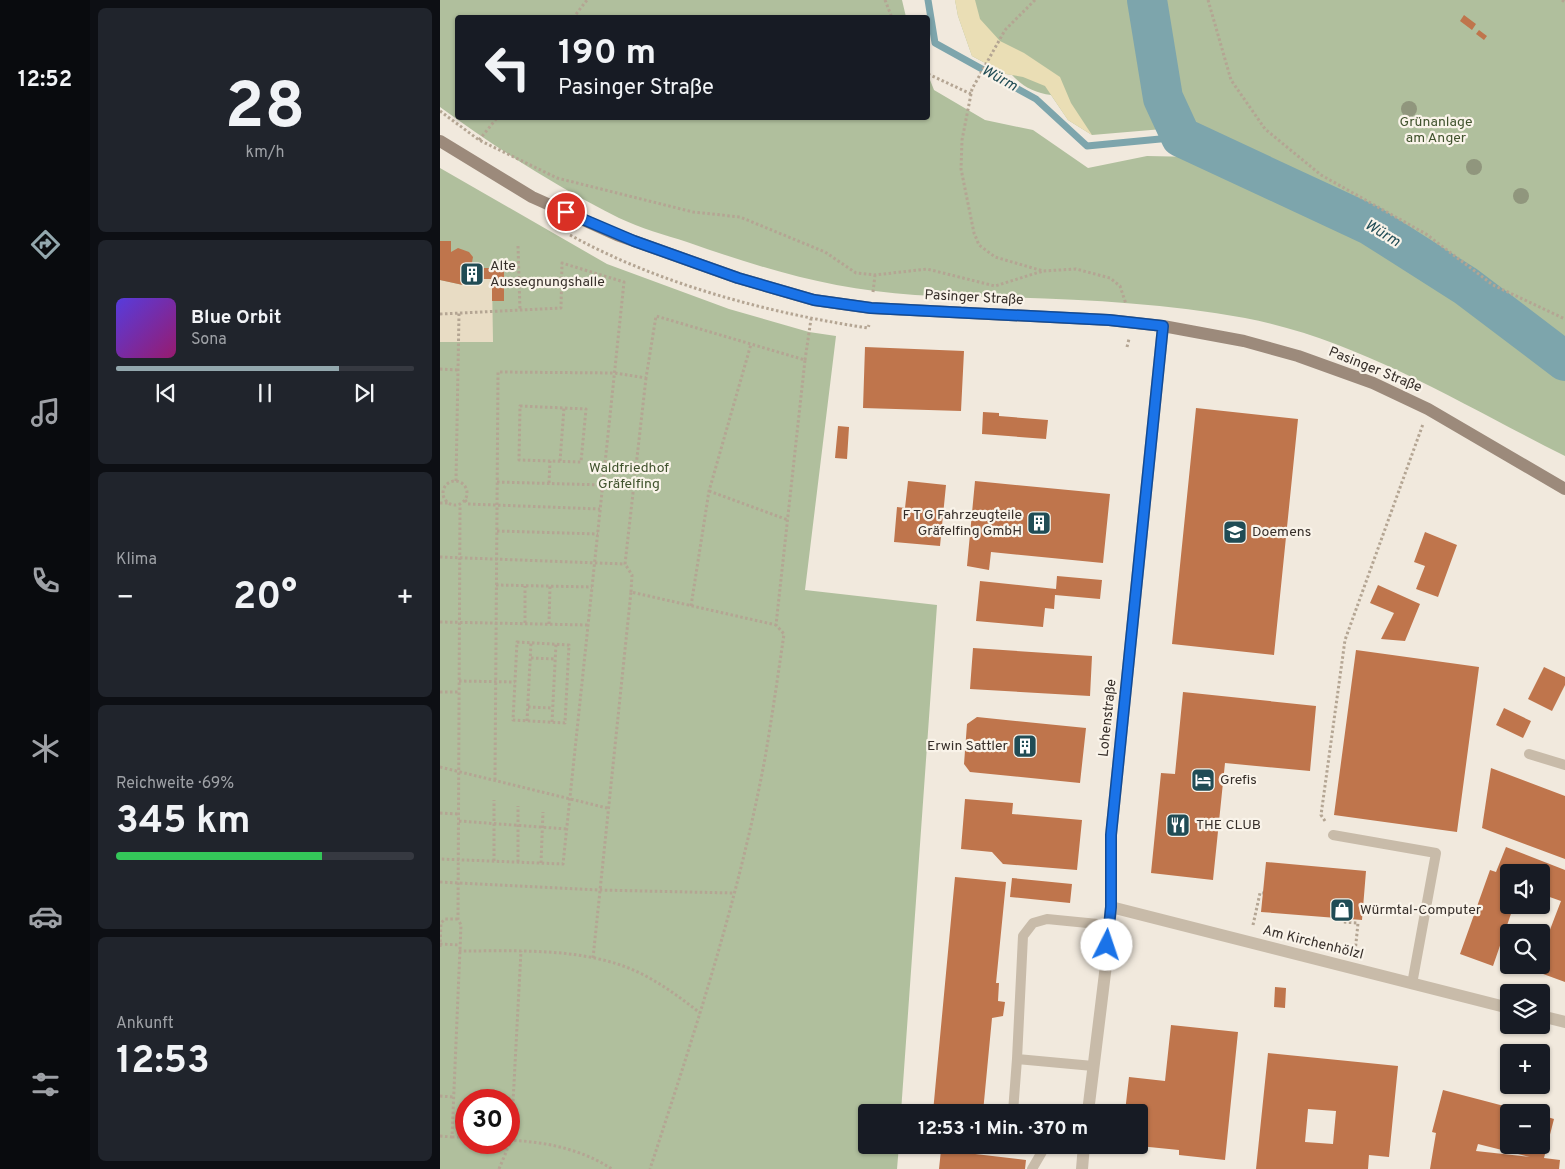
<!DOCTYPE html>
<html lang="de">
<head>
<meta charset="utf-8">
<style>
  :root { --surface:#171b24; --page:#20242c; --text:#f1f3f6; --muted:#9ea1a6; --line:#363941; --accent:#93a8ae }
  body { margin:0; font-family:Overpass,sans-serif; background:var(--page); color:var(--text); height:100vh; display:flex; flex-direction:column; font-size:19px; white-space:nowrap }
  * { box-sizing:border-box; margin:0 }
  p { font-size:16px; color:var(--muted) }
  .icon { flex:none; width:28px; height:28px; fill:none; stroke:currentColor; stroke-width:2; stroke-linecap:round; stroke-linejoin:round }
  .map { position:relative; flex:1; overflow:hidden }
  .panel { display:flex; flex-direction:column; gap:8px; padding:8px; background:#0d0f14; width:350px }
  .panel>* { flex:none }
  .top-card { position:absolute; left:15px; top:15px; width:475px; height:105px; border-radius:5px; box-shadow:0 1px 4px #0004; background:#171b24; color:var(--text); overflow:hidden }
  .fabs { position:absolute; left:1060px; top:864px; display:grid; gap:10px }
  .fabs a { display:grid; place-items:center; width:50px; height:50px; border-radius:5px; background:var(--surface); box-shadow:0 1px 4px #0004; font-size:25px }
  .speed { position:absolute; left:15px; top:1089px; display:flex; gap:10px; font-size:25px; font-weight:700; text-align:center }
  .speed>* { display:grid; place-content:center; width:65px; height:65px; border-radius:50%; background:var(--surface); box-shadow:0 1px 4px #0004; line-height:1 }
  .speed .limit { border:8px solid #d22; background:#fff; color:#111 }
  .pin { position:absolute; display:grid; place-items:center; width:42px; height:42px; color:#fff; margin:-21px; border:2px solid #fff; border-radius:50%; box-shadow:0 1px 5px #0007 }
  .me { position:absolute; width:55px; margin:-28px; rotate:4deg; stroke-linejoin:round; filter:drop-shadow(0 0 4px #0008) }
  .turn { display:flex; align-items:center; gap:18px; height:105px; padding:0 20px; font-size:22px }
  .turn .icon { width:65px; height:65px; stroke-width:2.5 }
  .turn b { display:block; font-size:35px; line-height:42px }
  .big { font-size:38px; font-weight:700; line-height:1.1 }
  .panel .widget { flex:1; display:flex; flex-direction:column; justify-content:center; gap:8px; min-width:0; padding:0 18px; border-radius:8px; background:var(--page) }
  .panel .dial { align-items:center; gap:0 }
  .dial b { font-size:65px; line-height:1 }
  .song { display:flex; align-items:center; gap:15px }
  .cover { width:60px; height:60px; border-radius:8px; background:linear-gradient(135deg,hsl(250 70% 55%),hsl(320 70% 35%)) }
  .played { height:5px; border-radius:2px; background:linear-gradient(90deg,var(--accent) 75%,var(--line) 75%) }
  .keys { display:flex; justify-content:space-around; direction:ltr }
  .heat { display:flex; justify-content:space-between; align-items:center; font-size:28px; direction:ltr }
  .charge { height:8px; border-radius:4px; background:linear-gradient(90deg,#34c759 69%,var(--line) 0) }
  .trip { position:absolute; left:418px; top:1104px; width:290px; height:50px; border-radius:5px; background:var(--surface); box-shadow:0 1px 4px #0004; font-weight:700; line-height:50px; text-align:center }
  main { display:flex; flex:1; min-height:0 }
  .tabs { display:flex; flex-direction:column; width:90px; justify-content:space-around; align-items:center; background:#090b0e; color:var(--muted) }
  .tabs .icon { width:35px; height:35px }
  .tabs .active { color:var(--accent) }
  .tabs b { font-size:22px; color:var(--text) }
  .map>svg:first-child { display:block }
</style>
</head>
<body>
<main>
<nav class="tabs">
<b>12:52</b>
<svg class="icon active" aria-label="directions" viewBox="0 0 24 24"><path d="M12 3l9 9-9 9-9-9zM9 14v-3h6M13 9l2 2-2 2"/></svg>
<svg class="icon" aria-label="music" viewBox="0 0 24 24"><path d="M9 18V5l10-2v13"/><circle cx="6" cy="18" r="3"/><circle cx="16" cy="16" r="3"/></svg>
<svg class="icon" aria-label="phone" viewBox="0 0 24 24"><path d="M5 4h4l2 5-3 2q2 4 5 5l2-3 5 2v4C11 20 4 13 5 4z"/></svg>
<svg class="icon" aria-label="climate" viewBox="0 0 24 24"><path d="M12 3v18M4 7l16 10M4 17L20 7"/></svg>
<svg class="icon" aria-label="car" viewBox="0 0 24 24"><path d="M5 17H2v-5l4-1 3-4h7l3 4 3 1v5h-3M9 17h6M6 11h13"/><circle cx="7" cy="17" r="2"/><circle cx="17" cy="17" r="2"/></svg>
<svg class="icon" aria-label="filters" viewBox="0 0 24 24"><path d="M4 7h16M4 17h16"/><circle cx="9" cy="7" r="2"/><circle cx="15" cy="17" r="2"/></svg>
</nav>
<section class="panel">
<div class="widget dial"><b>28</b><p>km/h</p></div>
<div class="widget">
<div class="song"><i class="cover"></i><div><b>Blue Orbit</b><p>Sona</p></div></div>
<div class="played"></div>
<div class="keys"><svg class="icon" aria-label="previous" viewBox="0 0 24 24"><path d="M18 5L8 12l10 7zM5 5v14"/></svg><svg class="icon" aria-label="pause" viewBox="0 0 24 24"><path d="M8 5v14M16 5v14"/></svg><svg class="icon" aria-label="next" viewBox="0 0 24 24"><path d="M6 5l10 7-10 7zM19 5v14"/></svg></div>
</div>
<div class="widget"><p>Klima</p>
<div class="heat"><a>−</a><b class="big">20°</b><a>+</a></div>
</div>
<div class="widget"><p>Reichweite · 69%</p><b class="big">345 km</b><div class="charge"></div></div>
<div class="widget"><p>Ankunft</p><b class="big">12:53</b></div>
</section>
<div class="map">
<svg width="1125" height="1169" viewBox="0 0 1125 1169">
  <rect width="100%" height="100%" fill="#f1e9dd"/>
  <path fill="#b0bf9d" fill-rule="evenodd" d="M0,0H462L466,17L18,18V118H488V75L494,90L545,120L593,130L648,168L707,156L756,157L812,188L861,211L880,189L855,180L758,126L652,135L628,120L611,95C595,93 583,87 572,75L566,74L532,56L518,16L515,0H1125V456C1023,405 918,339 805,318C722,303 637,299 553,297C527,296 501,297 475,295C393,290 324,269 247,242C225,235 200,228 179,218C117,187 56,148 0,107Z
    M0,168L167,264L289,309L369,332L396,336L365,590L497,605L461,1112H426V1145H459L457,1169H0ZM26,1100H69V1142H26Z"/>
  <path fill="#eadeb5" d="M515,0H535L540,19L560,41L584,53L620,77L631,103L652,135L628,120L605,86L583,77L566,74L532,56L518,16Z"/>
  <path fill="#e8dcc4" d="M33,279H52L53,342H0V280L23,285Z"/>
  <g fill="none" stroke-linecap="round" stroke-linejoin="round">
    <path stroke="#7da5ac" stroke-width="7" d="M488,0L495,43L596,99L647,146L741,137"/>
    <path stroke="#7da5ac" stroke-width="40" d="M707,0L723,98L741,137L930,225L1026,286L1125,361"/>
  </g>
  <path fill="#bf754c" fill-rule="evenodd" d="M1024,15L1036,24L1032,30L1020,21Z
    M1039,30L1047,36L1044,40L1036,34Z
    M0,241H11V252L18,248L29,252L33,257L31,268H64V301H52V279H33L23,285L0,280Z
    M425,347L524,351L521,411L423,408Z
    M756,408L858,419L834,655L732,644Z
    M543,412L559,413V416L608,420L606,439L542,434Z
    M398,426L409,427L407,459L395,458Z
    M468,481L506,485L500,546L454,542L457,507L465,508Z
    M535,481L670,494L663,563L551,552L549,570L527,566Z
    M985,532L1017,545L998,597L976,589L985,566L974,562Z
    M617,576L662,580L660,599L615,595L614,609L605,608L603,627L536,621L540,581L616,589Z
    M938,585L980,604L965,641L941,639L954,613L930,603Z
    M533,648L652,656L650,696L530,689Z
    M916,650L1039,667L1017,832L894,815Z
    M1104,667L1125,677V685L1112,711L1088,699Z
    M743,692L876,706L870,771L785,763L773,880L711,873L721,773L735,774Z
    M1064,708L1091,721L1083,738L1056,725Z
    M537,717L646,728L640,783L530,772L524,764L527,724Z
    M1051,768L1125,796V859L1042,828Z
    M525,799L573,803L572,814L642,820L637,870L563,864L552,852L521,849Z
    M1066,847L1125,870V982L1095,971L1097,965H1101V953L1121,901L1101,894V872H1069V905H1074L1053,966L1020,954L1050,870L1056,872Z
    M826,862L926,871L922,920L821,912Z
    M515,877L566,882L556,983H559L558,1001L565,1002L563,1016L552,1018L543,1112H493Z
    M572,878L632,884L630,903L570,897Z
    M835,987L846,988L845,1008L834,1007Z
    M731,1025L798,1032L785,1160L739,1155V1150L699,1146V1112H685L689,1077L725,1081Z
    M828,1053L958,1066L949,1157L929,1155L928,1169H816ZM868,1109L896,1111L893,1144L865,1142Z
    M1003,1090L1087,1112H1069V1145H1101V1115L1114,1119L1104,1158L1120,1160L1119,1169H990L996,1133L992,1132ZM1038,1144L1090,1157L1036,1151Z
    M501,1150L586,1160L585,1169H499Z"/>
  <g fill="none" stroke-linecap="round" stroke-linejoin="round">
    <path stroke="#b4a593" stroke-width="3" stroke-dasharray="2.5 2.5" stroke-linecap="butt" d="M445,0L452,18
      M595,0L565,30L532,89L522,140L521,169L534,233L539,245L555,257L603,271L636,269L670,278L680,286L686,304
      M768,0L791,80L825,129L881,175L986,234L1053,285L1125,319
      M1122,0L1125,2
      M133,18L147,0
      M488,74L531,94
      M0,111L39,140L117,178L253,212L300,217L385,252L416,273L435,275L487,269L555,286L603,271
      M39,140L57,118
      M130,235C219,284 328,313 428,328L429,325
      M78,246L80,310
      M433,292L435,275
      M0,314L121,308L122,263L184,282L123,864L0,859
      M687,347L689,339
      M365,360L371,319
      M0,369L18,370
      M80,406L146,409L141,462L79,460Z
      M120,461L124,408
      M16,481L19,313
      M3 493a12 12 0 1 1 24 0a12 12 0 1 1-24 0Z
      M57,482L163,485
      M109,483L110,461
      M269,491L348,520
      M25,500L28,504L160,509
      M0,503H8
      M57,531L158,534
      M0,557L185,564
      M56,585L152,587
      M191,592L192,575L185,564L206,378
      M251,606L269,491L311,344
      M0,622L148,625
      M85,623V586
      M109,624L110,586
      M77,642L129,645L125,723L73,720Z
      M91,658L115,659
      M19,681L75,682
      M0,692H19
      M88,707L112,708
      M87,721L91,643
      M112,722L116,644
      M0,767L167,808
      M55,780L58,372L175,373L206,378L216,316L365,360L336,625L344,634C338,675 332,717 325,758C299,898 254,1034 210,1169
      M0,813L18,814
      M19,821L127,829
      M885,821L881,815L905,640L983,424
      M54,861V800
      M78,862V806
      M101,863L103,812
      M0,882L159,890L293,893
      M903,919L902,922L918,923L915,953
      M813,925L820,893H823
      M0,944L20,945
      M0,947L1,923L5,919H18
      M19,951C78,951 146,947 200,973C222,984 241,998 260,1013
      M153,958L191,592L336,625
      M0,1096L13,1097
      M0,1136L12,1137L21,925L18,919L20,504
      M12,1137H26
      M69,1140C106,1142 141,1149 172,1169
      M59,1169L71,1140L81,951"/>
    <path stroke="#c8bba9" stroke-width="10" d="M1089,754L1125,765
      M893,835L996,853L972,984
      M653,1066L577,1059L583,936L593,923L607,919L668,925
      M573,1112L577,1059
      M592,1169L606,1145"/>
    <path stroke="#c8bba9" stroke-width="12" d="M671,907L1069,1008
      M1101,1016L1125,1022
      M648,1112L666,965L671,907V835L723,326
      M642,1169L644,1145"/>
    <path stroke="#9c8a7b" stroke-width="12" d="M0,141L92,197L177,235L298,278L374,300L431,308L669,320L723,326L804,341L858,356L933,383L988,409L1125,489"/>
  </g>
  <g fill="#90967d">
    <circle cx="969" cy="109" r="8"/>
    <circle cx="1034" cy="167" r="8"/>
    <circle cx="1081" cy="196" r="8"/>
  </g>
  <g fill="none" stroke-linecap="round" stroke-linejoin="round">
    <g stroke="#114b97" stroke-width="12">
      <path id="route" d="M126,212L194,241L298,278L374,300L431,308L669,320L723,326L671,835V907L667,945"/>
    </g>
    <use href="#route" stroke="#1a73e8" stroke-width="9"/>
  </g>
  <defs>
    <g id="building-square" transform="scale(1.25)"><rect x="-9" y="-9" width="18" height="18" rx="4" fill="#204c55" stroke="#f9f3e9"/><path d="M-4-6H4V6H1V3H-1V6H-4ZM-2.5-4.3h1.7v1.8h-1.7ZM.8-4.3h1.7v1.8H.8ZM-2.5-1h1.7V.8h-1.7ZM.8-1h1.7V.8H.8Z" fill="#fff"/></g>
    <g id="university-square" transform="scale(1.25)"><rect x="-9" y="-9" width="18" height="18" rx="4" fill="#204c55" stroke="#f9f3e9"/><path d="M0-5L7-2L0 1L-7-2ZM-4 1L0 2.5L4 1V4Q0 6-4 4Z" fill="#fff"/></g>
    <g id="hotel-square" transform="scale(1.25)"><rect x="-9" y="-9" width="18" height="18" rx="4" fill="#204c55" stroke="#f9f3e9"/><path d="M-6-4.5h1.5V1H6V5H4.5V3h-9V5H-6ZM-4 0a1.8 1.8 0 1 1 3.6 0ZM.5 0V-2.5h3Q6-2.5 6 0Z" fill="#fff"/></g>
    <g id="restaurant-square" transform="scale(1.25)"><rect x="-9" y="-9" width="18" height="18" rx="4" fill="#204c55" stroke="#f9f3e9"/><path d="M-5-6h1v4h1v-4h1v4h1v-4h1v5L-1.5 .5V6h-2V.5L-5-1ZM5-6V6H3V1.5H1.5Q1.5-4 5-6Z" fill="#fff"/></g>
    <g id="shop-square" transform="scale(1.25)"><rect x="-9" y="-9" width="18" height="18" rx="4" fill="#204c55" stroke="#f9f3e9"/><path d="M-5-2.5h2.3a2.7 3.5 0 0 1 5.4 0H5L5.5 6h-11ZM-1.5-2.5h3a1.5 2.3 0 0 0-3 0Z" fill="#fff"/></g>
  </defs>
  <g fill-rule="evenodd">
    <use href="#building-square" x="32" y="274"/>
    <use href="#building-square" x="599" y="523"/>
    <use href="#university-square" x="795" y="532"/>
    <use href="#building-square" x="585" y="746"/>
    <use href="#hotel-square" x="763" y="780"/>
    <use href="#restaurant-square" x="738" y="825"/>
    <use href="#shop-square" x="902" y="910"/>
  </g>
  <g text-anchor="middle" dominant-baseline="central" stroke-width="4.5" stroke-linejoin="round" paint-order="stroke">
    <g font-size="14" fill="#41532e" stroke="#f9f3e9">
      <text x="996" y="122">Grünanlage<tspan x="996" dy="16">am Anger</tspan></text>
      <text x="189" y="468">Waldfriedhof<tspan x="189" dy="16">Gräfelfing</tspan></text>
    </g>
    <g font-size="14" fill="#362e29" stroke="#f9f3e9" text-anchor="start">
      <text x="50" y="266">Alte<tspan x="50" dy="16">Aussegnungshalle</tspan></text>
      <text x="582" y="515" text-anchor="end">F T G Fahrzeugteile<tspan x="582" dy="16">Gräfelfing GmbH</tspan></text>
      <text x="812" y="532">Doemens</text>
      <text x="568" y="746" text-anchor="end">Erwin Sattler</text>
      <text x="780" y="780">Grefis</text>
      <text x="756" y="825">THE CLUB</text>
      <text x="920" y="910">Würmtal-Computer</text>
    </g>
    <g font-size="14" fill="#362e29" stroke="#f9f3e9">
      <text transform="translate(534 298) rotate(3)">Pasinger Straße</text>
      <text transform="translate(935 370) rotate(22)">Pasinger Straße</text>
      <text transform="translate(668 718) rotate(-84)">Lohenstraße</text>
      <text transform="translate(873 943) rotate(14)">Am Kirchenhölzl</text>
    </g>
    <g font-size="15" font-style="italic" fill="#204c55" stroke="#f9f3e9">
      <text transform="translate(559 79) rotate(29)">Würm</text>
      <text transform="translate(942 234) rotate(31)">Würm</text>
    </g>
  </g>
</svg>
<div class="fabs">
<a><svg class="icon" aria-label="sound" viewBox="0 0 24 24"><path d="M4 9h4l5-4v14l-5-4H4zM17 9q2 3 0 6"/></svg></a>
<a><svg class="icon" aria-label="search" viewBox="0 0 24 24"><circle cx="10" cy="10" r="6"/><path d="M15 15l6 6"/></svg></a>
<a><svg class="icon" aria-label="layers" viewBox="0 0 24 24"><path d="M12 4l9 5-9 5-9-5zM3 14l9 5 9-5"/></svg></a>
<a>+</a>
<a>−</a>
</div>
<div class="speed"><div class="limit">30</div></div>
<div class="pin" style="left:126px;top:212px;background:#d93025"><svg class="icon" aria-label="arrive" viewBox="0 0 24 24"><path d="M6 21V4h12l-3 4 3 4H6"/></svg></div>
<svg class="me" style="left:667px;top:945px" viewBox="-20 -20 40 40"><circle r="19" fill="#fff"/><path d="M0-13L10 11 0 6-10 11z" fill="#1a73e8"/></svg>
<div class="trip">12:53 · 1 Min. · 370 m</div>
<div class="top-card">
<div class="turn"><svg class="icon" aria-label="left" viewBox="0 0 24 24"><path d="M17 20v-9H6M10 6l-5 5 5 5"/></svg><div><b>190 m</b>Pasinger Straße</div></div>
</div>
</div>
</main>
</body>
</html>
